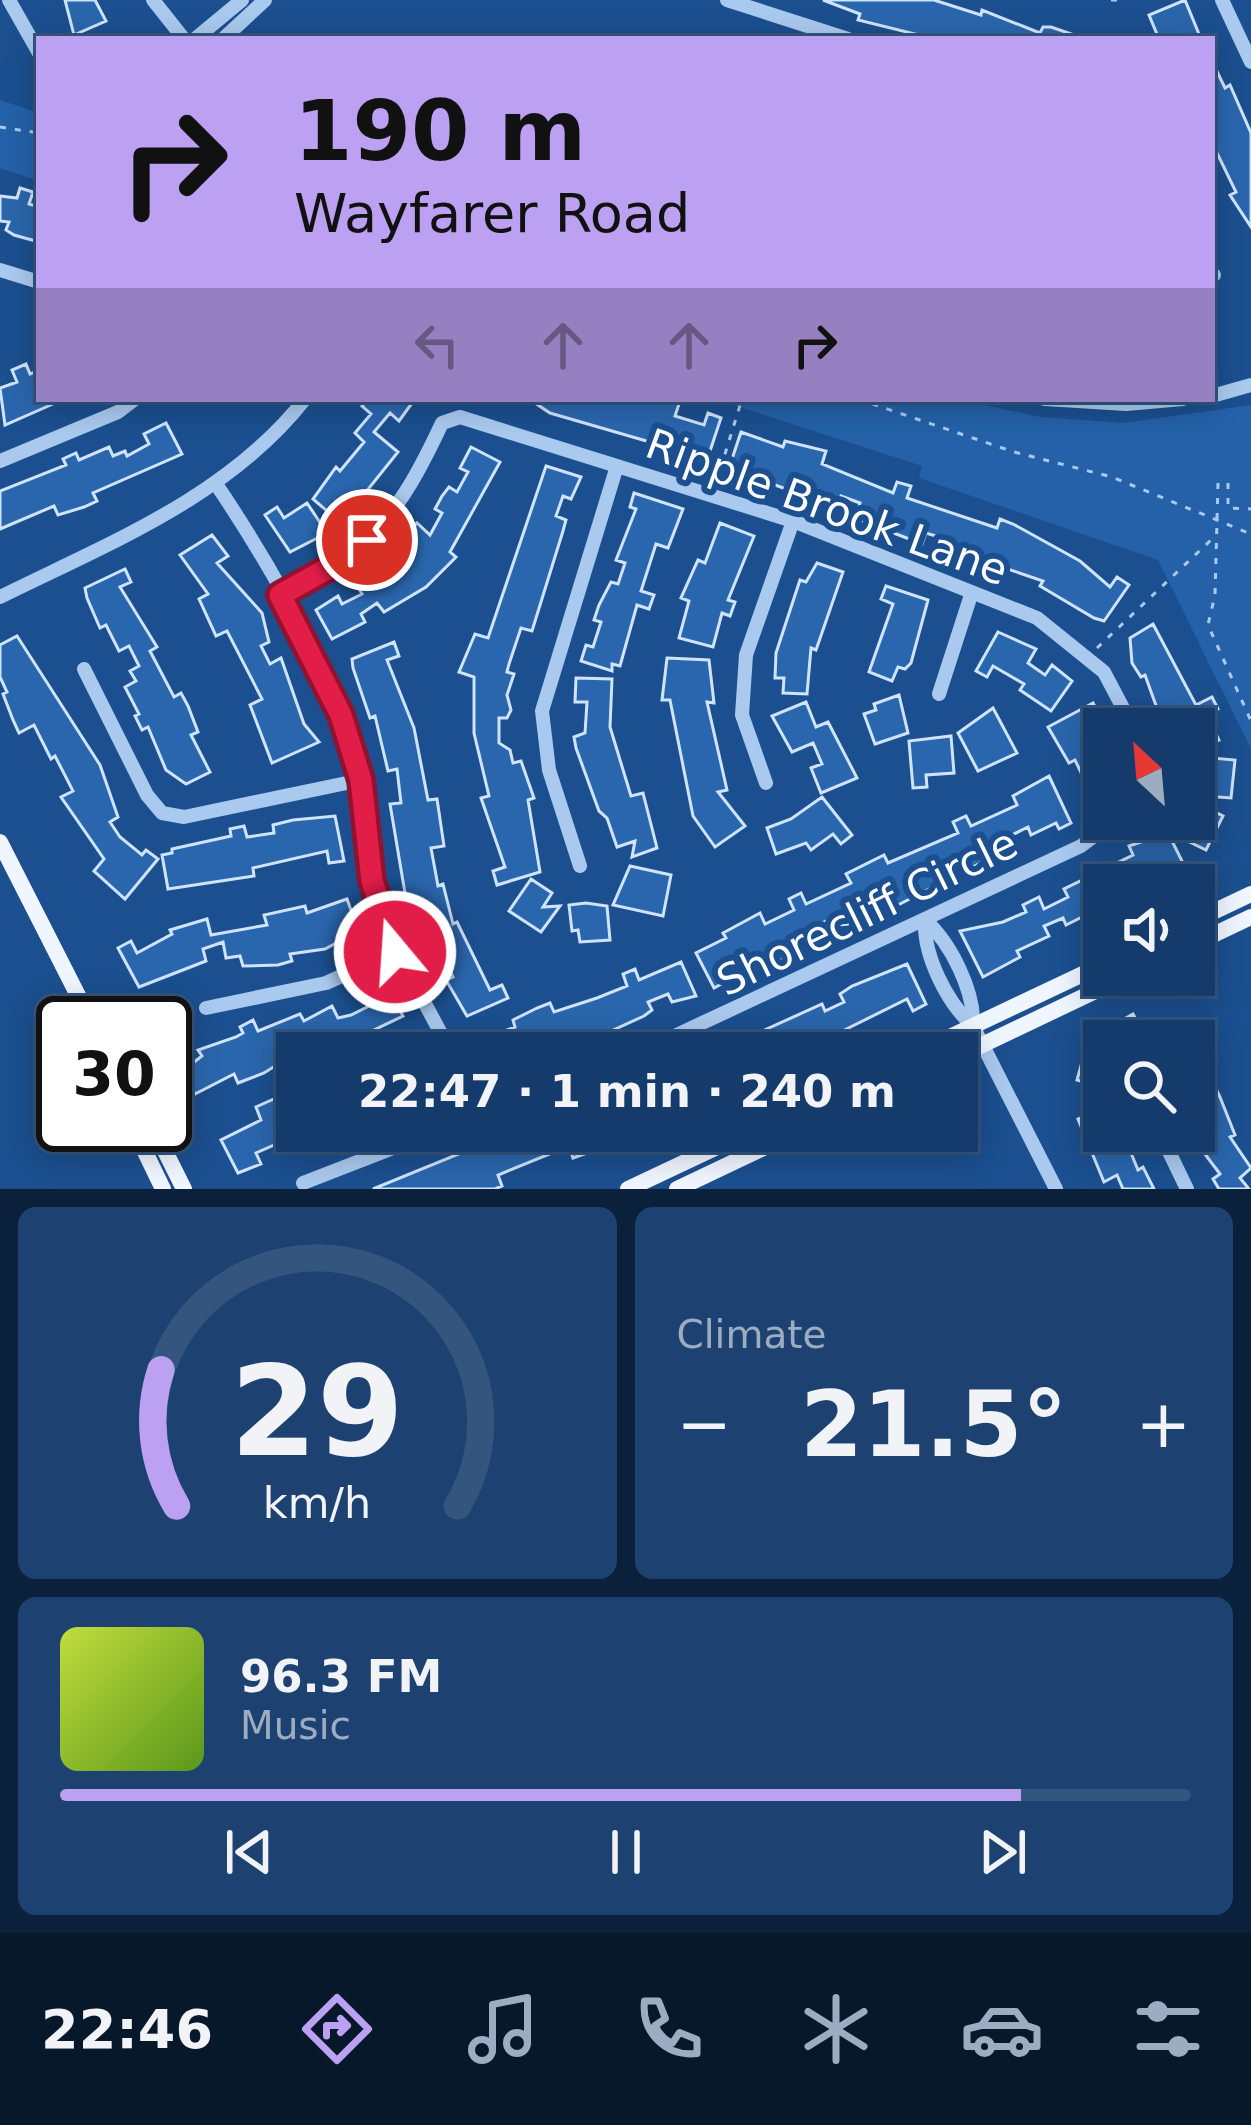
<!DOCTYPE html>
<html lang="en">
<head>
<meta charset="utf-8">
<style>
  :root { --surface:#143b6b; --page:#1d4271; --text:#f1f3f6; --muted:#9dadc1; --line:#33557e; --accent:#bca0f2 }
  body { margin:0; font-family:"DejaVu Sans",sans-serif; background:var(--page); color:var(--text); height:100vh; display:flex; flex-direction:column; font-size:45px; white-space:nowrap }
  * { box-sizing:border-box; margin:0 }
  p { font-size:39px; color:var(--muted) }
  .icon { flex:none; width:66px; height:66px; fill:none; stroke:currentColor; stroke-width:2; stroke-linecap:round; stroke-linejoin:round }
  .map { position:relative; height:1189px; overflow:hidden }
  .drawer { display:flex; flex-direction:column; gap:18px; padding:18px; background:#0b203b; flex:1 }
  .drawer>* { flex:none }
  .guide { position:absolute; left:36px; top:36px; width:1179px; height:366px; border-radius:0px; box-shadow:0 6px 30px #0003,0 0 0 3px var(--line); background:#bca0f2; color:#111; overflow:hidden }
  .needle { width:78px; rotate:334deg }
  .tools { position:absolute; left:1083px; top:708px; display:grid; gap:24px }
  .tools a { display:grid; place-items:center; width:132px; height:132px; border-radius:0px; background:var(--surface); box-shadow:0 6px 30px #0003,0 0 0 3px var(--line); font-size:60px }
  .speed { position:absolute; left:36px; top:996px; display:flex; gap:24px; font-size:60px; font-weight:700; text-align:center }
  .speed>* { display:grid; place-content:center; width:156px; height:156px; border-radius:50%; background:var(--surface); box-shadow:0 6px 30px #0003,0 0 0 3px var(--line); line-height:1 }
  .speed .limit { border:6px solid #111; border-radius:18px; background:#fff; color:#111 }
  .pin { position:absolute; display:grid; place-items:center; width:102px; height:102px; color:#fff; margin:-51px; border:6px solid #fff; border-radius:50%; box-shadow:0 3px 12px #0007 }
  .me { position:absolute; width:132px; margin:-66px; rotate:342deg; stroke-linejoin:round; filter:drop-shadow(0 0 9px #0008) }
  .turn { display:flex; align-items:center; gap:42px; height:252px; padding:0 60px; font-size:54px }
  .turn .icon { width:156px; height:156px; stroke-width:2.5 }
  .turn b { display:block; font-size:84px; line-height:102px }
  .lanes { display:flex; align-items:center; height:114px; padding:0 60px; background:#0003; justify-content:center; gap:60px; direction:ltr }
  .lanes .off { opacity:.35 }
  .big { font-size:90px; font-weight:600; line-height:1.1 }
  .drawer .widget { flex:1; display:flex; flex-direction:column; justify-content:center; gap:18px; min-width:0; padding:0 42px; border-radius:18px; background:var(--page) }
  .drawer .dial { align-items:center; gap:0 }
  .dial svg { height:312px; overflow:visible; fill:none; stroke:var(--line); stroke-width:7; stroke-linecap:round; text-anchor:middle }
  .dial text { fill:var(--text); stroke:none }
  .song { display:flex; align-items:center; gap:36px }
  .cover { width:144px; height:144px; border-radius:18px; background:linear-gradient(135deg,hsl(70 70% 55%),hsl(90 70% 35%)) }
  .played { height:12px; border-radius:6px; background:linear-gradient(90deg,var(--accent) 85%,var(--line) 85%) }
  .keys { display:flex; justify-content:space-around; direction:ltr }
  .heat { display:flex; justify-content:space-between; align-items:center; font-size:66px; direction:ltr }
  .drawer .tiles { flex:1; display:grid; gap:18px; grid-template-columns:1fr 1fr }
  .widget:last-child { grid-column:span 2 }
  .trip { position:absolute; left:276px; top:1032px; width:702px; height:120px; border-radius:0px; background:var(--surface); box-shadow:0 6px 30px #0003,0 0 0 3px var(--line); font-weight:600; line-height:120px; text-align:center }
  .tab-bar { display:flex; height:192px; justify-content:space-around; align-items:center; background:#08182b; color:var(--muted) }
  .tab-bar .icon { width:84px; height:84px }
  .tab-bar .active { color:var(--accent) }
  .tab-bar b { font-size:54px; color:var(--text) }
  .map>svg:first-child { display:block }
</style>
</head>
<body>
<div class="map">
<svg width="1251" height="1189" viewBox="0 0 1251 1189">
  <rect width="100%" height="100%" fill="#1b4f8f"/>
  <path fill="#2461a8" d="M0,100L39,113V181L0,168Z
    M715,399H956L1041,417L1124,423L1251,405V749L1158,560L919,478L922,466Z"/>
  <path fill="#2a66ad" stroke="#cfe3fa" stroke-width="3" d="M65,0H95L106,21L74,35Z
    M823,0H934L981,15L982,10L1040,33L1043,27H1051L1080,37L935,39L858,20L860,14Z
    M1185,0L1201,39H1159L1149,15Z
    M1212,61L1225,88L1230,85L1251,133V227L1230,195L1236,192L1217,153L1212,155Z
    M20,188L33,192L29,204L39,207V242L14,235L6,230L9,222L0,221V196L17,198Z
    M26,364L30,374L39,370V399L62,400L5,425L0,388L17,382L12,370Z
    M368,399H415L399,421L390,413L374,432L398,452L341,523L313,499L336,467L340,471L364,442L355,433L371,414L362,406Z
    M529,399H665L679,404L675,416L704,425L708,413L721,418L707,460H698L648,448L650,442L550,413Z
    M166,423L182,454L93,493L97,501L84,507L58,515L54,506L0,529V491L66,465L63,459L76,453L79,460L109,447L113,456L125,451L127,456L149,444L144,434Z
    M741,432L783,447L785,441L826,451L822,464L893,493L897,482L911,486L907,498L997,528L1000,519L1013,524L1080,561L1110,587L1117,577L1129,585L1104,621L1094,618L1040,586L1043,581L999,566L997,573L983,568L985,560L942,551L946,539L926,533L922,544L855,518L860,503L841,496L837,508L729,468Z
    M471,447L500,462L450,552L456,557L426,587L384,612L377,603L361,614L365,622L332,639L316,610L338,596L342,604L362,594L356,584L370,574L374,581L399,563L394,559L412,538L407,534L417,523L430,535L442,513L435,509L442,496L449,487L457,492L468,472L460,468Z
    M546,466L581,477L571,499L563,496L556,516L566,520L563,531L532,631L521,628L509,664L507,672L514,674L507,695L511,710L507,718H499V743L510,750L513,763L521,761L534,798L528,800L540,872L497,885L493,871L505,867L481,798L489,796L474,733V677L459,672L475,634L488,638Z
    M634,493L683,509L668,548L656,544L641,591L654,595L649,609L637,605L620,666L612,664V671L581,661L586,645L593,647L601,622L594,620L599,605L611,582L618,584L625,563L616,560L636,509L630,507Z
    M307,503L327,533L290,552L265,515L277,507L284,518Z
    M720,523L754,536L728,600L735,602L730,616L722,613L713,647L679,638L689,601L681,598L698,560L705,563Z
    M212,535L228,556L217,563L262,613L269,642L261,646L270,664L281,658L304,724L319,742L272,763L250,705L262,699L227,631L216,636L199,599L208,594L180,555Z
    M817,563L843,572L816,650L811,648L807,694L783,693L784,678H775L776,653L800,580L806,582Z
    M125,569L131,582L120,587L157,647L150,651L174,697L181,693L188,706L198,732L191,735L210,772L186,784L166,770L148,727L142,730L135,716L139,714L125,687L136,681L130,671L139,666L129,646L119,651L106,625L100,628L87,598L85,588Z
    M886,586L928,600L911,663L905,669L898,667L892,681L869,672L893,604L881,599Z
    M1153,624L1196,705L1212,697L1218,709L1207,715L1219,740L1194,752V729H1176L1168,712L1158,711L1145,675L1141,677L1132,663L1130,638Z
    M998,632L1036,649L1028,663L1045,675L1052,665L1072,681L1051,711L1020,690L1024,684L993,666L987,677L976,671Z
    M17,636L100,765L118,817L110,822L120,837L142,855L146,850L158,859L125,899L94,871L104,859L61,797L73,791L55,756L51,759L34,725L19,733L13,720L3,694L7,692L0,677V645Z
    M394,642L399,656L387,660L414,728L428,800L437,799L444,846L431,848L438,886L443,884L453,924L457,922L490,990L502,985L508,998L467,1016L446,980L453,977L444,957L432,962L427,949L423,915L415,917L412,904L407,905L390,804L401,803L397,769L388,771L375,716L370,718L353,668L352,659Z
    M667,658L709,660L714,703L707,702L727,790L718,792L745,826L715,847L693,816L670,700H662Z
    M576,678L612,679L610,727L631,796L643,793L657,848L632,857L635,841L617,847L607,818L599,811L576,748L574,737L585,733L587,702H575Z
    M899,695L908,733L875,744L864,714L876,710L874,704Z
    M806,702L816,727L828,722L857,778L821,793L811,768L822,764L813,743L792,752L772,716Z
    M1093,703L1100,716L1094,719L1104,739V795L1094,800L1075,760L1069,763L1048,727Z
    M993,708L1017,753L978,771L958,733Z
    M951,736L954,773L926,775L927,787L913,788L909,741Z
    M1201,757L1235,760L1231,798L1205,796L1206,783L1198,782Z
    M1049,776L1071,823L1059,829L1056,823L1031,835L1028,827L1008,837L1011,844L1004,851L892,908L889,901L849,924L839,925L835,917L816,926L820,933L782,959L769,965L766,960L714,988L696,953L726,938L723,933L760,913L765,924L794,910L789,899L801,893L806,904L851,883L846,874L884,855L888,863L958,833L953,822L966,816L971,826L1017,805L1013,796Z
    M822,797L852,835L841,844L833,834L811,850L806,843L776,854L767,828L791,819Z
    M1201,805L1223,816L1206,850L1169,832L1184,819H1194Z
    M335,816L344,861L329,863L327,851L253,868L254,876L168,889L162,855L172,853V849L231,836L230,829L244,826L247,837L274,833L273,825L293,820Z
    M1168,833L1188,873L1175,879L1169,867L1142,885H1104V906L1066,925L1063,918L1044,926L1049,936L1017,951L1020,957L983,977L960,931L1003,922L1026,912L1023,905L1039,897L1044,909L1068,897L1064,889L1133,855L1129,846Z
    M630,866L671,875L663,916L613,905Z
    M531,879L552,893L543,907L560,906L541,932L509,911Z
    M347,899L356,924L348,927L351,935L325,949L290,954L292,961L278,965L243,966L240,956L226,958L223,942L203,949L206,961L139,987L118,948L131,941L137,953L172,934L170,930L207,919L211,935L267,925L264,915L305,906L307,913Z
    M586,903L607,906L610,940L580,942L578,930L572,931L569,905Z
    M681,962L696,996L672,1002L668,994L648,1002L652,1010L644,1016L563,1053H478L474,1042L515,1027L513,1020L537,1008L550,1003L554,1012L597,998L627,986L623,974L635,969L639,980Z
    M907,964L926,1004L913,1011L907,999L802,1051L728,1053L723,1043L736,1036L743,1050L762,1041L758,1033L822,1004L825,1011L844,1002L840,994L852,986Z
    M387,987L403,1016L326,1053L302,1049L264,1073L238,1083L234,1074L195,1094L184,1070L202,1056L198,1050L236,1037L243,1033L240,1027L253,1020L258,1031L300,1014L304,1021L332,1006L338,1018L351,1015L369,1006L366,998Z
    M1133,1014L1148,1041H1106L1101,1032Z
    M1086,1048L1104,1054L1099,1087L1077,1080Z
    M1194,1065L1202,1080L1210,1076L1220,1097L1235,1135L1230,1137L1251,1168L1240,1178L1249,1189H1219L1213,1179L1220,1174L1192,1137Z
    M294,1090L297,1131H329L300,1143L297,1135L256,1153L261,1164L238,1173L221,1140L261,1120L256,1107Z
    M1096,1100L1104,1131H1122L1138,1170L1143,1167L1154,1189H1123L1117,1175L1104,1182L1078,1119L1086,1116L1082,1106Z
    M509,1131L607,1132L582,1141L587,1153L573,1158L569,1146L498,1175L502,1186L495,1189H373L471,1149L469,1143L482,1138L488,1151L507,1144L503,1133Z"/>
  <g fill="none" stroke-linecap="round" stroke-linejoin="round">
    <path stroke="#a9c9ee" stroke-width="3" stroke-dasharray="6 9" stroke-linecap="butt" d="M1111,0H1119
      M0,127L39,133
      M858,399L1014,452L1112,477L1251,534
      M716,483L742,399
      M1218,483L1215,595L1208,625L1251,721
      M1228,483V508L1251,509
      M1097,648L1212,539"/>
    <path stroke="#a9c9ee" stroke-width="14" d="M9,0L39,53
      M153,0L184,39
      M727,0L848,39
      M1222,0L1251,62
      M195,39L242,0
      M223,39L265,0
      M0,270L39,282
      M1212,275H1214
      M1212,396L1251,385
      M1045,399L1126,404L1183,399
      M0,461L118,412L135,399
      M216,484C262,552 313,640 342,717C361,771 358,824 372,879C387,942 422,995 451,1053
      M281,595C374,543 397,519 442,423L460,417L793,521L1037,618L1104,672L1134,729
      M0,597C109,543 228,497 305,399
      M84,669L147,795L162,813L184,817L361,780
      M939,694L971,595
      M766,783L742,715L746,655L793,521
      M580,866L549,770L542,711L617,466
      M925,920C923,955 947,1003 973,1026L1056,1189
      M925,920C951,943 975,992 973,1026
      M206,1008L326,983L395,952
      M638,1053L1081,846L1117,819
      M1159,1131L1187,1189
      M303,1183L437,1131"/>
    <path stroke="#f0f6ff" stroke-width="16" d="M0,842L92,1023
      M1194,921L1251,894
      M1194,944L1251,917
      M916,1053L1104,964
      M957,1057L1129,975
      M132,1125L163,1189
      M152,1125L184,1189
      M628,1189L751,1131
      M677,1189L799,1131"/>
  </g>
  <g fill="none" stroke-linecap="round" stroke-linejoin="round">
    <g stroke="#92132f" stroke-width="30">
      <path id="route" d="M367,540L345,559L280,595L341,715L361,780L372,881L395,952"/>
    </g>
    <use href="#route" stroke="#e11d48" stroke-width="21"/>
  </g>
  <g text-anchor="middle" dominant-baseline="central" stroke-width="12" stroke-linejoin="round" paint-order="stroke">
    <g font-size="42" fill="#fff" stroke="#1b4f8f">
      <text transform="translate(827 507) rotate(20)">Ripple Brook Lane</text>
      <text transform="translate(867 912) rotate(-26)">Shorecliff Circle</text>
    </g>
  </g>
</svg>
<div class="tools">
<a><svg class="needle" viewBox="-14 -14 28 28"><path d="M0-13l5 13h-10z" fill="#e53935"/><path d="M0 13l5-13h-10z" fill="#9dadc1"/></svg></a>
<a><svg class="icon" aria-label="sound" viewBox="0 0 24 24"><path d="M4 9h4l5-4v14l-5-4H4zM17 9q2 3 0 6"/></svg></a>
<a><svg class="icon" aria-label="search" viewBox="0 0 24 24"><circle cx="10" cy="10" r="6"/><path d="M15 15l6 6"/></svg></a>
</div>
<div class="speed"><div class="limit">30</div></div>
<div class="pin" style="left:367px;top:540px;background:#d93025"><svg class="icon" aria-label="arrive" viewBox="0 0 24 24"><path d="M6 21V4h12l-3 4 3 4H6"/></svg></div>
<svg class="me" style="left:395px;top:952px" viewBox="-20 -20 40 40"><circle r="17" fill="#e11d48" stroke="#fff" stroke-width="3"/><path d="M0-11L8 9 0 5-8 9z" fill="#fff"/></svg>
<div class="trip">22:47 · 1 min · 240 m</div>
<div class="guide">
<div class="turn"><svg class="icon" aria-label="right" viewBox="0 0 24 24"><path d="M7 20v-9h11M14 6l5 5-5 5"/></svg><div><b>190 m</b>Wayfarer Road</div></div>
<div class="lanes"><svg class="icon off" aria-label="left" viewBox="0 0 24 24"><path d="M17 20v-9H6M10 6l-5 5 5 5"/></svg><svg class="icon off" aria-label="ahead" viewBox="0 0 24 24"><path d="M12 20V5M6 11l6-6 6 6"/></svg><svg class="icon off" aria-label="ahead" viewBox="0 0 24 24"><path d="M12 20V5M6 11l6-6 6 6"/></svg><svg class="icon" aria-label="right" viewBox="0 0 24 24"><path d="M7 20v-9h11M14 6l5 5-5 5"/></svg></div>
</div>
</div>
<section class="drawer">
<div class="tiles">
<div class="widget dial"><svg viewBox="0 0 100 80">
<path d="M14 69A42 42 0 1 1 86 69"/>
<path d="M14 69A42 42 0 0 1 10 34" stroke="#bca0f2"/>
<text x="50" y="56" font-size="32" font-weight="700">29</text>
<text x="50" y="72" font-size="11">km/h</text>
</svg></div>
<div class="widget"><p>Climate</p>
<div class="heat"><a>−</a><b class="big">21.5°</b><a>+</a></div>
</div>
<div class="widget">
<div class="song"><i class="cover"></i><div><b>96.3 FM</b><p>Music</p></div></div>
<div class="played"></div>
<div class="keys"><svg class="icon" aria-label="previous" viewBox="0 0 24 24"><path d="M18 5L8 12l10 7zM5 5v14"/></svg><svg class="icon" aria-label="pause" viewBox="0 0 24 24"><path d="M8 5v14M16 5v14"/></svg><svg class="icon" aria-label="next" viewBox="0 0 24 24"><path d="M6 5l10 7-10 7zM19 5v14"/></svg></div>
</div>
</div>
</section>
<nav class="tab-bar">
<b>22:46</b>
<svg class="icon active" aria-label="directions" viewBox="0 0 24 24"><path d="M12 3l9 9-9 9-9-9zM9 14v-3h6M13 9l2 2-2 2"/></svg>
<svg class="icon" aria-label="music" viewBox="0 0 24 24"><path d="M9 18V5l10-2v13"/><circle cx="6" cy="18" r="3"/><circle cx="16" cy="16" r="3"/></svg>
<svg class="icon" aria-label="phone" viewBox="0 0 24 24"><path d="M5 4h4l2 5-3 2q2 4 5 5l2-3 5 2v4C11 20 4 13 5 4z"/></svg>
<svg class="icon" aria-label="climate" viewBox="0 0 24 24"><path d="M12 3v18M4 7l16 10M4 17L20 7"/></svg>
<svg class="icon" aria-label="car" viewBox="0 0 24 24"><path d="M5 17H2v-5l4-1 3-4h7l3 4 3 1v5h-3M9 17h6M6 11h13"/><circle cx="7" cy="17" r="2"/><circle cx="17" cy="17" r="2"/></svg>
<svg class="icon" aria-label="filters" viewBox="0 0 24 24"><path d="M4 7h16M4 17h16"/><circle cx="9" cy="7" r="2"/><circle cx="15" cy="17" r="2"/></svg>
</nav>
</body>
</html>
